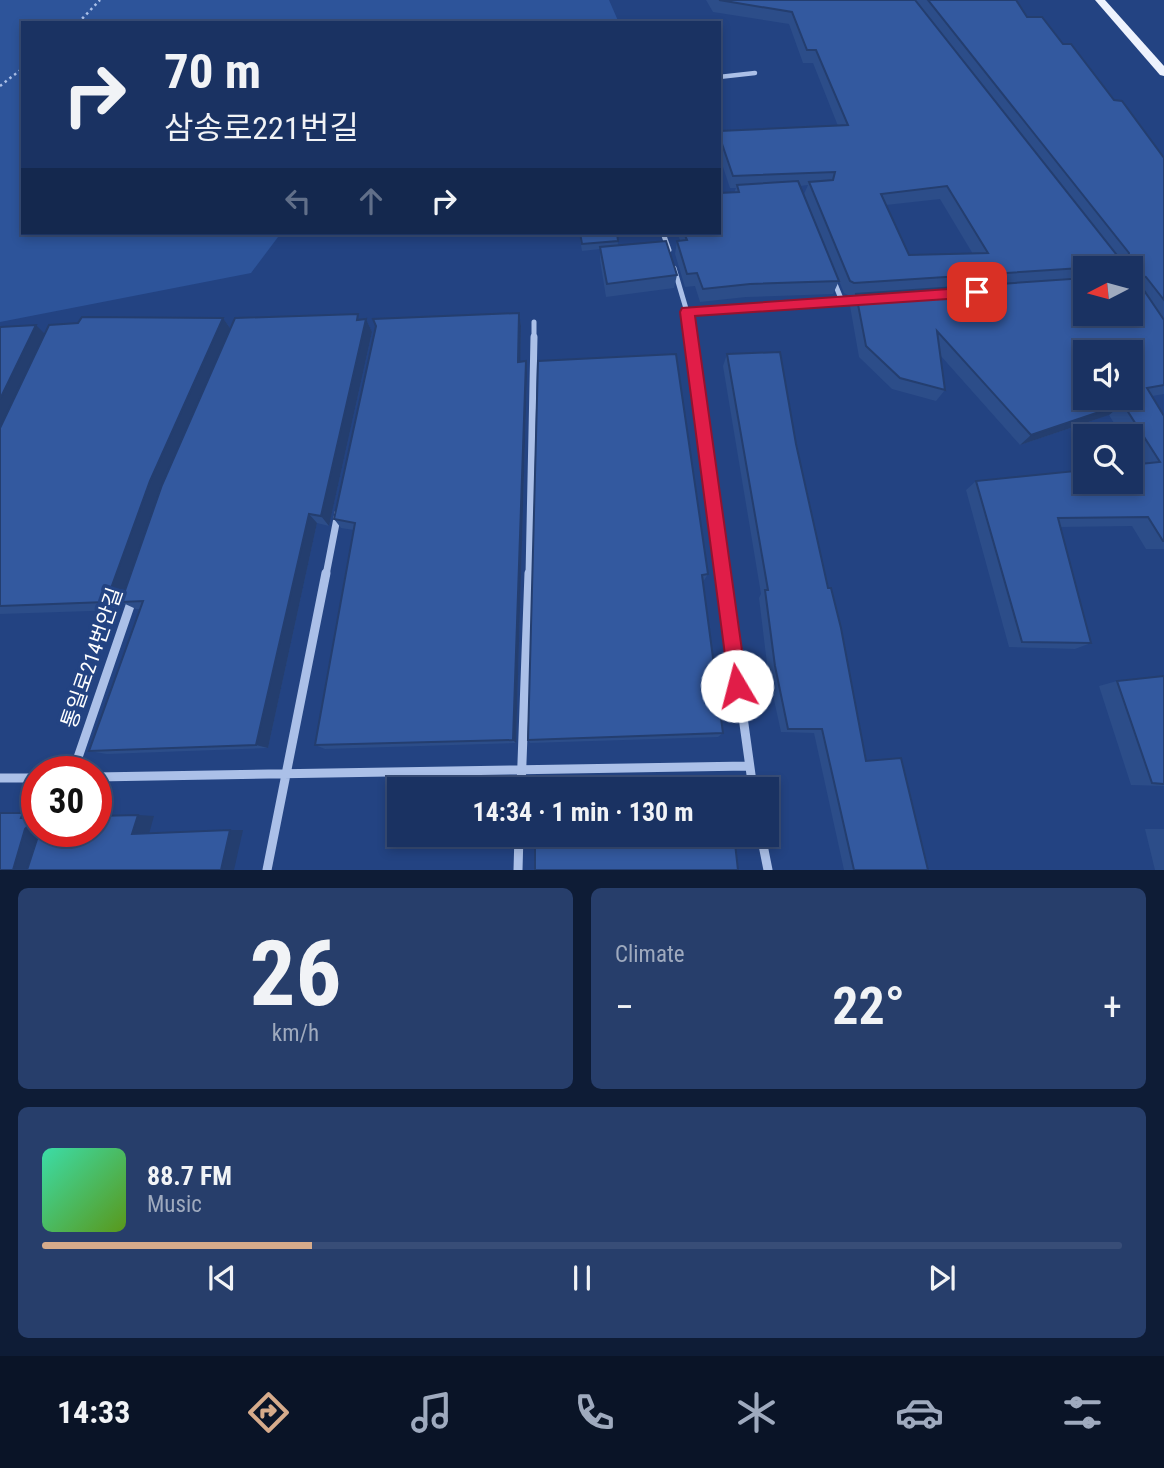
<!DOCTYPE html>
<html lang="en">
<head>
<meta charset="utf-8">
<style>
  :root { --surface:#1a3262; --page:#273e6b; --text:#f1f3f6; --muted:#9faabe; --line:#384d77; --accent:#d6ab8b }
  body { margin:0; font-family:"Roboto Condensed","Noto Sans KR",sans-serif; background:var(--page); color:var(--text); height:100vh; display:flex; flex-direction:column; font-size:26px; white-space:nowrap }
  * { box-sizing:border-box; margin:0 }
  p { font-size:23px; color:var(--muted) }
  .icon { flex:none; width:38px; height:38px; fill:none; stroke:currentColor; stroke-width:2; stroke-linecap:round; stroke-linejoin:round }
  .map { position:relative; height:870px; overflow:hidden }
  .panel { display:flex; flex-direction:column; gap:18px; padding:18px; background:#0e1c36; flex:1 }
  .panel>* { flex:none }
  .hud { position:absolute; left:21px; top:21px; width:700px; height:214px; border-radius:0px; box-shadow:0 4px 10px #0003,0 0 0 2px var(--line); background:#1a3262; color:var(--text); overflow:hidden }
  .needle { width:46px; rotate:264deg }
  .fabs { position:absolute; left:1073px; top:256px; display:grid; gap:14px }
  .fabs a { display:grid; place-items:center; width:70px; height:70px; border-radius:0px; background:var(--surface); box-shadow:0 4px 10px #0003,0 0 0 2px var(--line); font-size:35px }
  .speed { position:absolute; left:21px; top:756px; display:flex; gap:14px; font-size:35px; font-weight:700; text-align:center }
  .speed>* { display:grid; place-content:center; width:91px; height:91px; border-radius:50%; background:var(--surface); box-shadow:0 4px 10px #0003,0 0 0 2px var(--line); line-height:1 }
  .speed .limit { border:10px solid #d22; background:#fff; color:#111 }
  .pin { position:absolute; display:grid; place-items:center; width:60px; height:60px; color:#fff; margin:-30px; border-radius:14px; box-shadow:0 4px 10px #0006 }
  .me { position:absolute; width:77px; margin:-38px; rotate:352deg; stroke-linejoin:round; filter:drop-shadow(0 0 5px #0008) }
  .turn { display:flex; align-items:center; gap:24px; height:147px; padding:0 28px; font-size:32px }
  .turn .icon { width:91px; height:91px; stroke-width:2.5 }
  .turn b { display:block; font-size:49px; line-height:60px }
  .lanes { display:flex; align-items:center; height:66px; padding:0 28px; background:#0003; justify-content:center; gap:35px; direction:ltr }
  .lanes .off { opacity:.35 }
  .big { font-size:52px; font-weight:700; line-height:1.1 }
  .panel .card { flex:1; display:flex; flex-direction:column; justify-content:center; gap:10px; min-width:0; padding:0 24px; border-radius:10px; background:var(--page) }
  .panel .dial { align-items:center; gap:0 }
  .dial b { font-size:91px; line-height:1 }
  .song { display:flex; align-items:center; gap:21px }
  .cover { width:84px; height:84px; border-radius:10px; background:linear-gradient(135deg,hsl(160 70% 55%),hsl(90 70% 35%)) }
  .played { height:7px; border-radius:4px; background:linear-gradient(90deg,var(--accent) 25%,var(--line) 25%) }
  .keys { display:flex; justify-content:space-around; direction:ltr }
  .heat { display:flex; justify-content:space-between; align-items:center; font-size:38px; direction:ltr }
  .panel .tiles { flex:1; display:grid; gap:18px; grid-template-columns:1fr 1fr }
  .card:last-child { grid-column:span 2 }
  .trip { position:absolute; left:387px; top:777px; width:392px; height:70px; border-radius:0px; background:var(--surface); box-shadow:0 4px 10px #0003,0 0 0 2px var(--line); font-weight:700; line-height:70px; text-align:center }
  .menu { display:flex; height:112px; justify-content:space-around; align-items:center; background:#0a1427; color:var(--muted) }
  .menu .icon { width:49px; height:49px }
  .menu .active { color:var(--accent) }
  .menu b { font-size:32px; color:var(--text) }
  .map>svg:first-child { display:block }
</style>
</head>
<body>
<div class="map">
<svg width="1164" height="870" viewBox="0 0 1164 870">
  <rect width="100%" height="100%" fill="#234382"/>
  <path fill="#2d549a" d="M0,0H609L619,23H23V233H281L251,273L0,322Z"/>
  <g fill="none" stroke-linecap="round" stroke-linejoin="round">
    <path stroke="#abc0e8" stroke-width="2.5" stroke-dasharray="2.5 3.5" stroke-linecap="butt" d="M78,23L100,0
      M0,86L23,68"/>
    <path stroke="#abc0e8" stroke-width="4.5" d="M719,77L755,73"/>
    <path stroke="#abc0e8" stroke-width="5" d="M663,233L669,250
      M674,268L687,312L691,339
      M833,279L842,301
      M687,312L861,300
      M534,339V322"/>
    <path stroke="#abc0e8" stroke-width="7" d="M691,337L723,575
      M326,575L338,513
      M529,575L534,337"/>
    <path stroke="#abc0e8" stroke-width="9" d="M723,573L753,789
      M73,772L133,597
      M96,777L748,766
      M0,778H37
      M521,789L529,573
      M761,835L768,870
      M267,870L326,573
      M518,870L519,835"/>
    <path fill="#edf2fd" fill-rule="evenodd" d="M1095,0H1105L1164,66V76L1160,75Z"/>
  </g>
  <path fill="#2c4d89" fill-rule="evenodd" d="M706,0H1016L1027,17L1063,44L1164,158V394L1152,396L1164,416V549H1146L1132,526L1060,527L1091,643L1075,649L1009,647L966,490L976,481L1140,464L1130,449V436H1122L1109,415L1020,445L940,355L945,390L936,401L892,389L859,357L850,306L855,295H848L844,293L804,194L808,185L800,186L839,281L833,294L746,297L700,302L695,286L685,287L675,254L677,241L680,240L677,233H719L736,188H730L719,155V131L838,126L813,63H803L789,24L713,12ZM940,199L973,254L909,255L886,205ZM1085,268H1130L1085,313Z
    M579,233H617L618,245L677,275L674,288L606,297L600,260V249L582,251Z
    M519,313L521,326L520,362L526,361L527,374L516,743L325,749L315,745L354,530L341,528L334,519Z
    M223,318L230,328L366,319L372,332L329,526L317,523L268,748L107,754L89,751L140,609H136L123,603L121,610L0,614V327L45,334Z
    M727,354L796,444L866,761L928,870H844L814,733L781,732L768,672L759,598L761,594L723,366Z
    M538,361L708,574L703,582L723,733L718,737L530,743L528,740Z
    M1164,676V786L1131,785L1099,686L1117,681Z
    M1145,829H1164V870H1155Z"/>
  <path fill="#243e6f" d="M519,313L521,326L520,374L518,362Z
    M223,318L232,331L121,602L123,603L121,610L106,602L150,481Z
    M366,319L372,332L329,526L321,516Z
    M36,325L49,338L0,443V399Z
    M526,361L527,374L516,743L513,740Z
    M1123,404L1109,415L1020,445L1031,435Z
    M309,514L317,523L268,748L256,745Z
    M23,813H37V819L21,818Z
    M138,815L154,816L149,834H132Z
    M30,824H37V831H46L35,870H13L25,829Z
    M230,830H243L234,870H221Z"/>
  <path fill="#33599f" stroke="#243e6f" stroke-width="2" fill-rule="evenodd" d="M719,0H915L1120,259L1128,260L1129,253L928,0H1016L1027,17H1042L1063,44H1071L1114,100L1122,101L1164,158V300L1146,277L1141,275L1137,280L1164,320V385L1147,388L1164,416V541H1163L1148,517L1058,518L1091,643L1022,642L976,481L1085,470V481H1130V465L1160,462L1123,404L1031,435L937,331L945,390L900,378L866,346L856,294L1085,278V313H1130V268H1097L1096,267L854,283L850,281L809,182L833,180L835,172L733,176L719,135V131L848,125L816,50H807L792,12ZM947,186L988,253L909,255L881,194ZM1085,352H1130V397H1085Z
    M798,181L839,281L750,284L703,289L697,273L687,274L677,241L687,240L684,233H719V193L739,192L737,185Z
    M580,233H617L618,241L582,244Z
    M666,241L677,275L607,284L600,247Z
    M519,313L518,362L526,361L513,740L315,745L355,523L334,519L376,326L373,319Z
    M358,314L357,320L366,319L321,516L309,514L256,745L89,751L143,601L121,602L162,485L235,318Z
    M82,317L223,318L150,481L106,602L0,606V428L49,325L78,323Z
    M36,325L0,399V327Z
    M780,352L796,444L828,588H831L841,628L866,761L901,758L928,870H854L822,729H788L775,666L765,590H768L727,354Z
    M676,354L708,574L702,575L723,733L528,740L538,361Z
    M1164,676V784L1152,783L1117,681Z
    M0,813H23L21,818H37V827L35,824H30L25,829L13,870H0Z
    M138,815L132,834L230,830L221,870H27L39,833V831H96V816Z
    M535,835H734L738,870H535Z"/>
  <path fill="#e11d48" stroke="#92132f" stroke-width="2" d="M977,287L984,292L977,297L695,316L747,686L744,693L737,696L730,693L680,312L682,308Z"/>
  <g text-anchor="middle" dominant-baseline="central" stroke-width="7" stroke-linejoin="round" paint-order="stroke">
    <g font-size="21" fill="#fff" stroke="#234382">
      <text transform="translate(92 658) rotate(-71)">통일로214번안길</text>
    </g>
  </g>
</svg>
<div class="fabs">
<a><svg class="needle" viewBox="-14 -14 28 28"><path d="M0-13l5 13h-10z" fill="#e53935"/><path d="M0 13l5-13h-10z" fill="#9faabe"/></svg></a>
<a><svg class="icon" aria-label="sound" viewBox="0 0 24 24"><path d="M4 9h4l5-4v14l-5-4H4zM17 9q2 3 0 6"/></svg></a>
<a><svg class="icon" aria-label="search" viewBox="0 0 24 24"><circle cx="10" cy="10" r="6"/><path d="M15 15l6 6"/></svg></a>
</div>
<div class="speed"><div class="limit">30</div></div>
<div class="pin" style="left:977px;top:292px;background:#d93025"><svg class="icon" aria-label="arrive" viewBox="0 0 24 24"><path d="M6 21V4h12l-3 4 3 4H6"/></svg></div>
<svg class="me" style="left:737px;top:686px" viewBox="-20 -20 40 40"><circle r="19" fill="#fff"/><path d="M0-13L10 11 0 6-10 11z" fill="#e11d48"/></svg>
<div class="trip">14:34 · 1 min · 130 m</div>
<div class="hud">
<div class="turn"><svg class="icon" aria-label="right" viewBox="0 0 24 24"><path d="M7 20v-9h11M14 6l5 5-5 5"/></svg><div><b>70 m</b>삼송로221번길</div></div>
<div class="lanes"><svg class="icon off" aria-label="left" viewBox="0 0 24 24"><path d="M17 20v-9H6M10 6l-5 5 5 5"/></svg><svg class="icon off" aria-label="ahead" viewBox="0 0 24 24"><path d="M12 20V5M6 11l6-6 6 6"/></svg><svg class="icon" aria-label="right" viewBox="0 0 24 24"><path d="M7 20v-9h11M14 6l5 5-5 5"/></svg></div>
</div>
</div>
<section class="panel">
<div class="tiles">
<div class="card dial"><b>26</b><p>km/h</p></div>
<div class="card"><p>Climate</p>
<div class="heat"><a>−</a><b class="big">22°</b><a>+</a></div>
</div>
<div class="card">
<div class="song"><i class="cover"></i><div><b>88.7 FM</b><p>Music</p></div></div>
<div class="played"></div>
<div class="keys"><svg class="icon" aria-label="previous" viewBox="0 0 24 24"><path d="M18 5L8 12l10 7zM5 5v14"/></svg><svg class="icon" aria-label="pause" viewBox="0 0 24 24"><path d="M8 5v14M16 5v14"/></svg><svg class="icon" aria-label="next" viewBox="0 0 24 24"><path d="M6 5l10 7-10 7zM19 5v14"/></svg></div>
</div>
</div>
</section>
<nav class="menu">
<b>14:33</b>
<svg class="icon active" aria-label="directions" viewBox="0 0 24 24"><path d="M12 3l9 9-9 9-9-9zM9 14v-3h6M13 9l2 2-2 2"/></svg>
<svg class="icon" aria-label="music" viewBox="0 0 24 24"><path d="M9 18V5l10-2v13"/><circle cx="6" cy="18" r="3"/><circle cx="16" cy="16" r="3"/></svg>
<svg class="icon" aria-label="phone" viewBox="0 0 24 24"><path d="M5 4h4l2 5-3 2q2 4 5 5l2-3 5 2v4C11 20 4 13 5 4z"/></svg>
<svg class="icon" aria-label="climate" viewBox="0 0 24 24"><path d="M12 3v18M4 7l16 10M4 17L20 7"/></svg>
<svg class="icon" aria-label="car" viewBox="0 0 24 24"><path d="M5 17H2v-5l4-1 3-4h7l3 4 3 1v5h-3M9 17h6M6 11h13"/><circle cx="7" cy="17" r="2"/><circle cx="17" cy="17" r="2"/></svg>
<svg class="icon" aria-label="filters" viewBox="0 0 24 24"><path d="M4 7h16M4 17h16"/><circle cx="9" cy="7" r="2"/><circle cx="15" cy="17" r="2"/></svg>
</nav>
</body>
</html>
